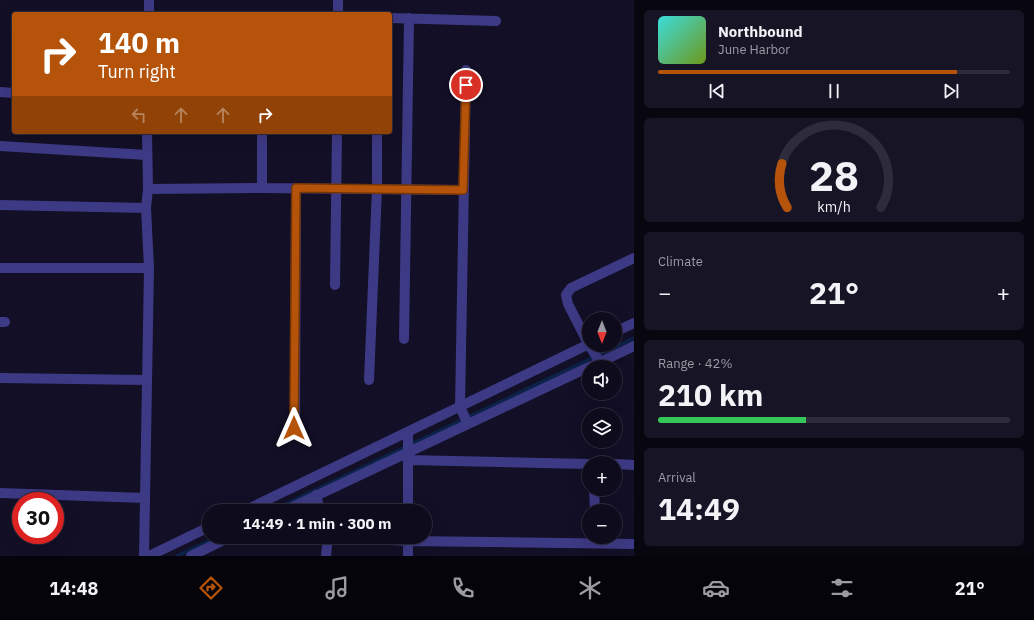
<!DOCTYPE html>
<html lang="en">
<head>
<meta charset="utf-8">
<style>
  :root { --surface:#0e0b1c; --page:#171425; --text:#f1f3f6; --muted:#9b9ba3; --line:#2e2b3b; --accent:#b45309 }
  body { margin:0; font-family:"IBM Plex Sans",sans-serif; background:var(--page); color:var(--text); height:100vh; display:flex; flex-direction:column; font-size:15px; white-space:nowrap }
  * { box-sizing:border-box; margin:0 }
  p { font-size:13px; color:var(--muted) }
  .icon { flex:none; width:22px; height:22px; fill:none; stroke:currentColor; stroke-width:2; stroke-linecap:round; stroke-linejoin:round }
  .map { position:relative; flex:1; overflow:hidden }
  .drawer { display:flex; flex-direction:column; gap:10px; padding:10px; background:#08060f; width:400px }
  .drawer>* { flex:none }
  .hud { position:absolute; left:12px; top:12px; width:380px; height:122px; border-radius:4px; box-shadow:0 4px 16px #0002,0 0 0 1px var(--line); background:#b45309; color:#fff; overflow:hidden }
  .needle { width:26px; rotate:180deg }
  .tools { position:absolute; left:582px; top:312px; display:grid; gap:8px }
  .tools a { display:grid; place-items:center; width:40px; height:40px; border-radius:50%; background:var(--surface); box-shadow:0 4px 16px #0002,0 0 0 1px var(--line); font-size:20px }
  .speed { position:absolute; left:12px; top:492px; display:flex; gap:8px; font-size:20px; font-weight:700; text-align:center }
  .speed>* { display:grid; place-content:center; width:52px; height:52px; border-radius:50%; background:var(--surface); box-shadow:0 4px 16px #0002,0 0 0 1px var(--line); line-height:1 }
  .speed .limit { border:6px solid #d22; background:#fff; color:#111 }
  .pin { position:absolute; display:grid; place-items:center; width:34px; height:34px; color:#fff; margin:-17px; border:2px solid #fff; border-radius:50%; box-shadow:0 1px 4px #0007 }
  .me { position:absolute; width:44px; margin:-22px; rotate:0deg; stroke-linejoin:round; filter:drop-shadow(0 0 3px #0008) }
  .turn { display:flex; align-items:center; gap:14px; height:84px; padding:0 20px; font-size:18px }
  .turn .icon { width:52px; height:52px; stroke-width:2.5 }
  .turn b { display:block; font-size:28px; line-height:34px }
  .lanes { display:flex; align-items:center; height:38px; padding:0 20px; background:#0003; justify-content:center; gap:20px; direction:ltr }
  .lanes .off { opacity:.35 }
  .big { font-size:30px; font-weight:700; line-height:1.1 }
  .drawer .tile { flex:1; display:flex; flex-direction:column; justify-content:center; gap:6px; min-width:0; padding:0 14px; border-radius:6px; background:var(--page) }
  .drawer .dial { align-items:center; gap:0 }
  .dial svg { height:104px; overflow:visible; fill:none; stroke:var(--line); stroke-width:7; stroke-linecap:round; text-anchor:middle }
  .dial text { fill:var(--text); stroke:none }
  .song { display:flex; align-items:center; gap:12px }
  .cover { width:48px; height:48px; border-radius:6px; background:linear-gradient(135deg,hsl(180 70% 55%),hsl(80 70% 35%)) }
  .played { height:4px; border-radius:2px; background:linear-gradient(90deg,var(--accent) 85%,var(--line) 85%) }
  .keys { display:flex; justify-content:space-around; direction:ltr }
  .heat { display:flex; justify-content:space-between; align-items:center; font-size:22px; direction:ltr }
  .charge { height:6px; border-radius:3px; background:linear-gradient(90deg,#34c759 42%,var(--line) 0) }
  .trip { position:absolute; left:202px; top:504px; width:230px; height:40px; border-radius:20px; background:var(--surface); box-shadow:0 4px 16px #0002,0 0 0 1px var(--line); font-weight:700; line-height:40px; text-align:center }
  .tabs { display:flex; height:64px; justify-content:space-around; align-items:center; background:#06040b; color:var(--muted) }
  .tabs .icon { width:28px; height:28px }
  .tabs .current { color:var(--accent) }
  .tabs b { font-size:18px; color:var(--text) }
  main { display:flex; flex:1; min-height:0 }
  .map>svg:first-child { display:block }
</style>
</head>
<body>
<main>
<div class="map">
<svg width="634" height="556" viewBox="0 0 634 556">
  <rect width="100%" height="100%" fill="#130f26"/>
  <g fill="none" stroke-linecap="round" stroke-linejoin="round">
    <path stroke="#0c2248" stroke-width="3.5" d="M271,511L634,338
      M177,556L217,537"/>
    <path stroke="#3d3a85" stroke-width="10" d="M338,0V14
      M149,14V0
      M390,18L496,21
      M466,70L460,407L468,424
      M0,92L14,93
      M0,146L147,155
      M262,188V132
      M148,189L262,188L463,190
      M0,205L146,208
      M0,268H149
      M335,285L337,132
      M0,322H5
      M615,332L634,323
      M404,339L409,18
      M589,345L568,304L566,295L571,288L634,258
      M589,345L600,362
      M590,367L634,346
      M0,378L147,380
      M369,380L377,189V132
      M295,428L296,188
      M408,432V511
      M408,460L589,464
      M615,464L634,465
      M594,489L595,511
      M0,493L145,498
      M316,495L320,511
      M244,511L589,344
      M284,511L589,367
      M334,537L408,541L634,544
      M144,556L149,268L146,208L148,189L147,132
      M149,556L209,527
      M191,556L230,537
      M326,556L328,537
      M408,556V537"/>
  </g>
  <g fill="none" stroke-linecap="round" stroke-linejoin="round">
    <g stroke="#753606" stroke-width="10">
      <path id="route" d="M294,428L296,188L463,190L466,85"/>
    </g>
    <use href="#route" stroke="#b45309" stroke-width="7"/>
  </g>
</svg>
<div class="tools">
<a><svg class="needle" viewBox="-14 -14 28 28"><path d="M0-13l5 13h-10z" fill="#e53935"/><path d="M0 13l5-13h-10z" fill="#9b9ba3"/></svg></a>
<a><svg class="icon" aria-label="sound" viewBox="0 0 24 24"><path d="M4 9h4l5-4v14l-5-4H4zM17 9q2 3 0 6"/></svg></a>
<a><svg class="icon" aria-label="layers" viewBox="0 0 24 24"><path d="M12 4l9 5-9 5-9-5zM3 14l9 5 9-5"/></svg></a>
<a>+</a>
<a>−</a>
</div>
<div class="speed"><div class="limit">30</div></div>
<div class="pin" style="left:466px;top:85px;background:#d93025"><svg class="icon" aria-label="arrive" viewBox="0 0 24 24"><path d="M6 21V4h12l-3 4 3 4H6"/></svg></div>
<svg class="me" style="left:294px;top:428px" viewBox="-20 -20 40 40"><path d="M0-17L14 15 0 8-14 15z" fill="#b45309" stroke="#fff" stroke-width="4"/></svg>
<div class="trip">14:49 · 1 min · 300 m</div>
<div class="hud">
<div class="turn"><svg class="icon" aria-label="right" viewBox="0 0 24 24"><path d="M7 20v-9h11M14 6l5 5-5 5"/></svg><div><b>140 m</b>Turn right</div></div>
<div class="lanes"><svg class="icon off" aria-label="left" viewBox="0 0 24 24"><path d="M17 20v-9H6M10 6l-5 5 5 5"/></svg><svg class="icon off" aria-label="ahead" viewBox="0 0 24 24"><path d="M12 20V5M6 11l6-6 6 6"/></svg><svg class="icon off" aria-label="ahead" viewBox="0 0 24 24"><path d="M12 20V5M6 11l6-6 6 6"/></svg><svg class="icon" aria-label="right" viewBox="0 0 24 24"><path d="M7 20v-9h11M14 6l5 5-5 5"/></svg></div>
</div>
</div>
<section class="drawer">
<div class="tile">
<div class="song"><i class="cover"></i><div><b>Northbound</b><p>June Harbor</p></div></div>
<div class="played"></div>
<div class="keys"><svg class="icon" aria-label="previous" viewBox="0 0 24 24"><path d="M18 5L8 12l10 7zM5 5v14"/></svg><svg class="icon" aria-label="pause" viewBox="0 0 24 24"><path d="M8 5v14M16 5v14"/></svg><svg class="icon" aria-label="next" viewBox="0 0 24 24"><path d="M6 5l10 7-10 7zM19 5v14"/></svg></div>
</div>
<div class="tile dial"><svg viewBox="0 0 100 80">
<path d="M14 69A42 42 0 1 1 86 69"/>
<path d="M14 69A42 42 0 0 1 10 35" stroke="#b45309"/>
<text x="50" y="56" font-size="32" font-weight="700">28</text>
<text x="50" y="72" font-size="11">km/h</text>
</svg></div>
<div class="tile"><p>Climate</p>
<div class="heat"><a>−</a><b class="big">21°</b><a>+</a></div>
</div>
<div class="tile"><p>Range · 42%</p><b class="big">210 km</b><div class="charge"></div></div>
<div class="tile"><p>Arrival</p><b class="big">14:49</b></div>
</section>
</main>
<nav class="tabs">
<b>14:48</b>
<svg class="icon current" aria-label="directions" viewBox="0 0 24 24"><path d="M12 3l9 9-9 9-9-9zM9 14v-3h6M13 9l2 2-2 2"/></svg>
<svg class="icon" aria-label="music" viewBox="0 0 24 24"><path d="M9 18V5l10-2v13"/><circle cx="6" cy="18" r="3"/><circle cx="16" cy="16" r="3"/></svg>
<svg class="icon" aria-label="phone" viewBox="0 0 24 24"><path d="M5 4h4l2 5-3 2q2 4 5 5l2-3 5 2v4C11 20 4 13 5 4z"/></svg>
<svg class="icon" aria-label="climate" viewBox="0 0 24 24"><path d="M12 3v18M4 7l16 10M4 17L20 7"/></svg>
<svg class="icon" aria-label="car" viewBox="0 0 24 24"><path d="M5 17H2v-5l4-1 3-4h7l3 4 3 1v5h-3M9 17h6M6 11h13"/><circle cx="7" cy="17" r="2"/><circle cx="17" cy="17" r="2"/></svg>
<svg class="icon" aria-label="filters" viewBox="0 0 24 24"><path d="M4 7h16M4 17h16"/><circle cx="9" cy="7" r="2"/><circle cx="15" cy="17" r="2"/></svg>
<b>21°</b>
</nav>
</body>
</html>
